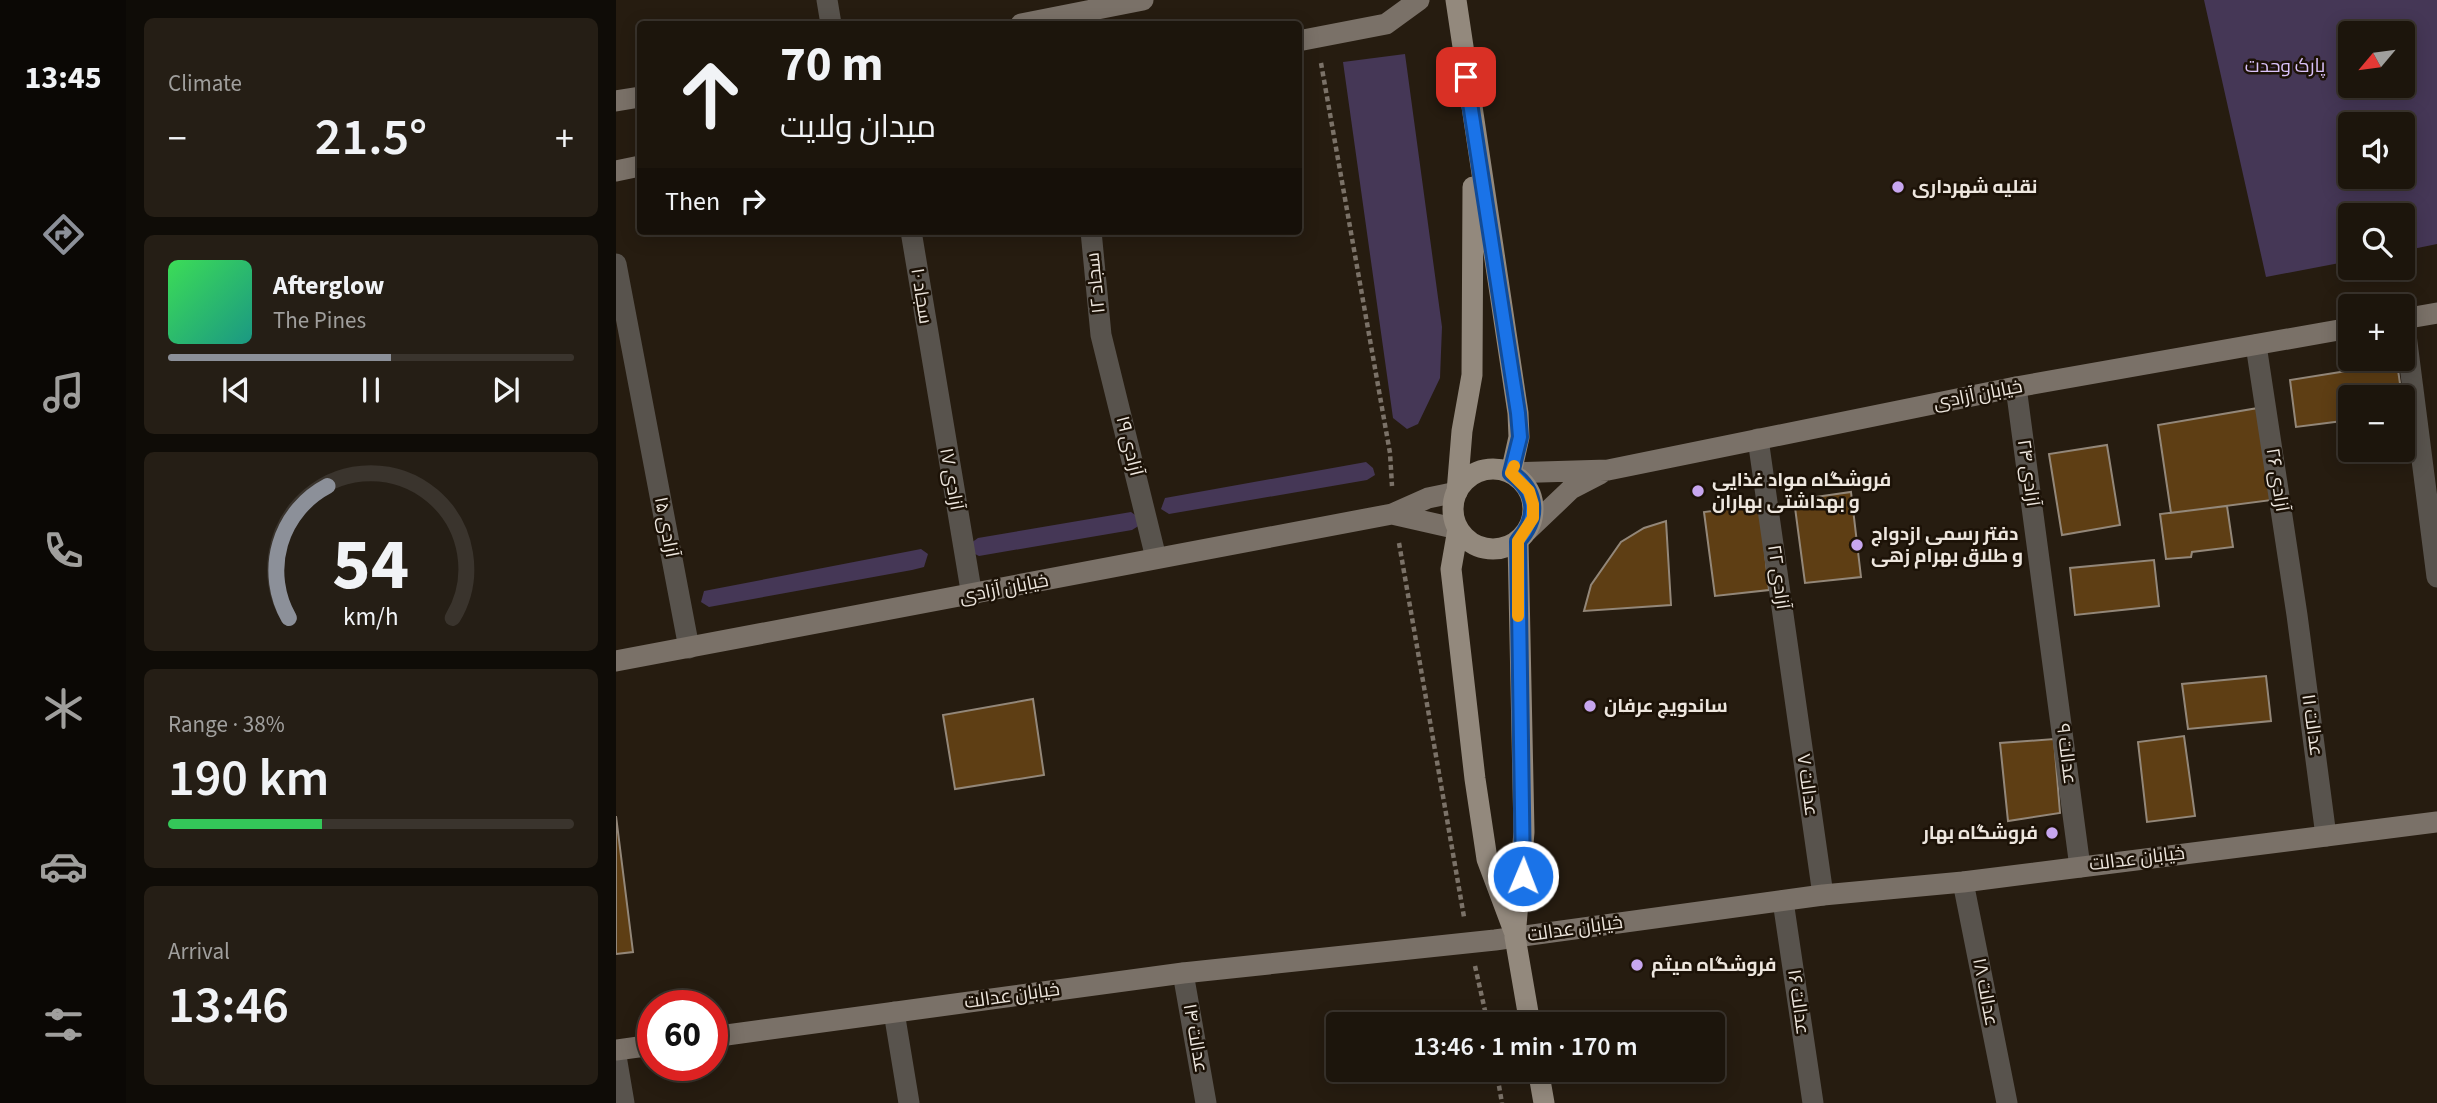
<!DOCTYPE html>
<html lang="en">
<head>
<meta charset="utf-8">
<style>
  :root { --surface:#1c150c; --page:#251e15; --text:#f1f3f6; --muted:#a09f9d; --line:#3a342d; --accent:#8c9099 }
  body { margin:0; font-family:"Source Sans 3",Cairo,sans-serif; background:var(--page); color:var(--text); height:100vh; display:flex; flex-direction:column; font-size:26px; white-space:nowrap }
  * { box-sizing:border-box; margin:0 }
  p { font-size:23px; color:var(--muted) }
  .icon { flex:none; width:38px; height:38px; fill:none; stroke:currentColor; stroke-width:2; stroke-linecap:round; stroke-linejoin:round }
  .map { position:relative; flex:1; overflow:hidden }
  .side { display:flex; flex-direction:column; gap:18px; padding:18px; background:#0f0c07; width:490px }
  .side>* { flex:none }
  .guide { position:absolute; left:21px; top:21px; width:665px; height:214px; border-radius:7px; box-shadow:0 4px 18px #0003,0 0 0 2px var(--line); background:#1c150c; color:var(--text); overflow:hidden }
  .needle { width:46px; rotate:241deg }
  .buttons { position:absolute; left:1722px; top:21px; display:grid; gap:14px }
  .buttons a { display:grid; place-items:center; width:77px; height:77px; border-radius:7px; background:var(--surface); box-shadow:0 4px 18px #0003,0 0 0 2px var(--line); font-size:35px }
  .speed { position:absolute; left:21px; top:990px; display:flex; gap:14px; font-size:35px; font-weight:700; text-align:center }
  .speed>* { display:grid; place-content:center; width:91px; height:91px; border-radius:50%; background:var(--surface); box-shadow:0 4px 18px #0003,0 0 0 2px var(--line); line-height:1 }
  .speed .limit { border:10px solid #d22; background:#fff; color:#111 }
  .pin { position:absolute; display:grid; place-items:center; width:60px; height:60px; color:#fff; margin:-30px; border-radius:14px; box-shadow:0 4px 10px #0006 }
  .me { position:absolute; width:77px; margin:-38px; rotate:1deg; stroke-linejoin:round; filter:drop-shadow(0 0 5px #0008) }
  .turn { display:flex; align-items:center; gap:24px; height:147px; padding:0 28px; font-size:32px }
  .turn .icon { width:91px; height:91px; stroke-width:2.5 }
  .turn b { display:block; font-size:49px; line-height:60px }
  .then { display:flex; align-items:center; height:66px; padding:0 28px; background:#0003; gap:14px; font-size:26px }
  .big { font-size:52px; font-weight:600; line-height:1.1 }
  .side .widget { flex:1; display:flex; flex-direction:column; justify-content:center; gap:10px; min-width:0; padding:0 24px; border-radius:10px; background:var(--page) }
  .side .dial { align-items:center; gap:0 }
  .dial svg { height:182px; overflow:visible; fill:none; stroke:var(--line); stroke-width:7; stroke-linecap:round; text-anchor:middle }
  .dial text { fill:var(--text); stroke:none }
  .song { display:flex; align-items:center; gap:21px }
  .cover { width:84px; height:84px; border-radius:10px; background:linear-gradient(135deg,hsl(130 70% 55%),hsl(170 70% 35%)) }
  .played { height:7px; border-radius:4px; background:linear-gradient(90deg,var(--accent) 55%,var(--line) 55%) }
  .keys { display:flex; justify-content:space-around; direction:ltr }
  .heat { display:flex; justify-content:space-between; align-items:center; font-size:38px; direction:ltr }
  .charge { height:10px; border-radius:5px; background:linear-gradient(90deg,#34c759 38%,var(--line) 0) }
  .trip { position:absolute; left:710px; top:1012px; width:399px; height:70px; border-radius:7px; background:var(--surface); box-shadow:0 4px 18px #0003,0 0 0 2px var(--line); font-weight:600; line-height:70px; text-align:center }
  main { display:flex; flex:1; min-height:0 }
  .menu { display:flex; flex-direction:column; width:126px; justify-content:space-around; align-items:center; background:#0b0805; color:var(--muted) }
  .menu .icon { width:49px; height:49px }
  .menu .current { color:var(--accent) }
  .menu b { font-size:32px; color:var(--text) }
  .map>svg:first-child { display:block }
</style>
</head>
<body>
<main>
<nav class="menu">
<b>13:45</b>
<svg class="icon current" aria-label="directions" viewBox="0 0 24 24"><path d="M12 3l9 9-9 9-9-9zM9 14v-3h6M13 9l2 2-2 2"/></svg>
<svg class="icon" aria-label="music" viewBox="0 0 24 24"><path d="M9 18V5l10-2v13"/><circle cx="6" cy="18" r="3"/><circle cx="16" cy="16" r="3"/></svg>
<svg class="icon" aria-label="phone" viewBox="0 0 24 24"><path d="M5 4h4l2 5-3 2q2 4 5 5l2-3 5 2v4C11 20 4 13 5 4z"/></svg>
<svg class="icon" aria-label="climate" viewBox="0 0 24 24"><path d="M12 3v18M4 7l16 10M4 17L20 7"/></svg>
<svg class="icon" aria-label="car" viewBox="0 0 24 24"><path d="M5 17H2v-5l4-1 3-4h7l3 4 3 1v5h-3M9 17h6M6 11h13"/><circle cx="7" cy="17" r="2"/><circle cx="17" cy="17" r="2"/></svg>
<svg class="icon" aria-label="filters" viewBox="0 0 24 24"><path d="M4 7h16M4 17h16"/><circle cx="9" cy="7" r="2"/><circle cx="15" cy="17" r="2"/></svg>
</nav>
<section class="side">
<div class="widget"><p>Climate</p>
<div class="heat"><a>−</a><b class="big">21.5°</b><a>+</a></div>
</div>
<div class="widget">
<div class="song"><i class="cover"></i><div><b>Afterglow</b><p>The Pines</p></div></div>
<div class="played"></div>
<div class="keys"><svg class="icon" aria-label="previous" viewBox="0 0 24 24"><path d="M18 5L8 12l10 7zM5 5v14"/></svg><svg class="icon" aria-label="pause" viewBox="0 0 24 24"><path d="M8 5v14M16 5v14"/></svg><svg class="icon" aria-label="next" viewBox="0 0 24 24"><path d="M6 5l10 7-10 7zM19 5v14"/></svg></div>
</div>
<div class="widget dial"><svg viewBox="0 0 100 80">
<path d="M14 69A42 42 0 1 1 86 69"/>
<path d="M14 69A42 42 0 0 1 31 11" stroke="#8c9099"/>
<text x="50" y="56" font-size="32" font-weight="700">54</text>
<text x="50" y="72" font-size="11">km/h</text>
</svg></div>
<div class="widget"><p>Range · 38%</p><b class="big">190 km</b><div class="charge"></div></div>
<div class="widget"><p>Arrival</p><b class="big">13:46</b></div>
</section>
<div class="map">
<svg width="1821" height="1103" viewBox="0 0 1821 1103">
  <rect width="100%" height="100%" fill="#261c10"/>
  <path fill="#453756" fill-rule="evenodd" d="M1588,0H1821V244L1787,251V215H1734V261L1650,277ZM1734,33H1787V86H1734ZM1734,124H1787V177H1734Z
    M789,54L826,327L824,378L802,424L791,429L777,418L727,62Z
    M750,462L757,468L759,475L751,480L553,514L545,509L549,498Z
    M515,512L522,517L524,525L516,530L363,556L355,552V543L362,538Z
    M305,549L312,554L308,567L296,570L93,607L85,602L88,591Z"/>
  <path fill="#5e3e14" stroke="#938779" stroke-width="2" d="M1781,363L1786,397H1734V420L1680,427L1674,380Z
    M1642,408L1656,500L1555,513L1542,425Z
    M1491,445L1504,525L1446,535L1433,454Z
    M1235,492L1245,577L1189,583L1178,500Z
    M1144,505L1153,590L1099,596L1088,512Z
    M1611,506L1617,547L1576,552L1575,557L1550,559L1544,514Z
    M1050,521L1055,605L968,611L975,585L1005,542L1028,528Z
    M1538,560L1543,606L1459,615L1454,568Z
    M1650,676L1655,721L1572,729L1566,684Z
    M417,699L428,775L339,789L327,715Z
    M1568,736L1579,816L1531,822L1522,742Z
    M1438,739L1444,813L1392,821L1384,743Z
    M0,816L17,952L0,954Z"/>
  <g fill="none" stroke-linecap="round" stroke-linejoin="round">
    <path stroke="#7b7268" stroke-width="4.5" stroke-dasharray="5 3.5" stroke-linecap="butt" d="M705,63L774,453L776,486
      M783,543L848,917
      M859,966L872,1024
      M880,1069L886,1103"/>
    <path stroke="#58534d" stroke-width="21" d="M211,0L215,24
      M295,231L356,596
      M475,231L485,335L540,558
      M0,264L73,648
      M1788,319L1821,577
      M1640,345L1681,615L1710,836
      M1400,387L1464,867
      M1142,439L1207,895
      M1347,882L1391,1103
      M1167,901L1197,1103
      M567,973L590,1103
      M278,1012L293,1103
      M0,1056L8,1103"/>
    <path stroke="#7a7168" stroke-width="21" d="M405,24L527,0
      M682,41L770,24L803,0
      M0,101L24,97
      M0,171L24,166
      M1787,319L1821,313
      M895,473L992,470L1400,387L1734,328
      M776,514L842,529
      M911,531L955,489L984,474
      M0,661L776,514L812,498L841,492
      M96,1037L567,973L879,940L1207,895L1347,882L1821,822
      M0,1050L37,1045"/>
    <path stroke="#93897d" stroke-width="21" d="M840,0L902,413L903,437L895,473
      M837 509a40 40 0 1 1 80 0a40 40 0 1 1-80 0Z
      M841,492L846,431L856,375L857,187
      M842,529L835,569L859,779L871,859L898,931
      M902,541L908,832L899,937L914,1024
      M922,1069L928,1103"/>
  </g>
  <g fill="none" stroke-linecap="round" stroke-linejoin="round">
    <g stroke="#114b97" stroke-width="18">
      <path id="route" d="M850,77L902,413L904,437L895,473C921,491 923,518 902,541L907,876"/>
    </g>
    <use href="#route" stroke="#1a73e8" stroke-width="12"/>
    <path stroke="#f59e0b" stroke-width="12" d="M898,466L895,473L913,491L917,504V518L902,541V616"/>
  </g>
  <g fill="#c7a6ef" stroke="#1c1207" stroke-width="2.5">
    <circle cx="1282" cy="187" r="7"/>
    <circle cx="1082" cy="491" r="7"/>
    <circle cx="1241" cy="545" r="7"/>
    <circle cx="974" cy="706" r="7"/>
    <circle cx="1436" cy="833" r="7"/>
    <circle cx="1021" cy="965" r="7"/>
  </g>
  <g text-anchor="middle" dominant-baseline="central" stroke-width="5" stroke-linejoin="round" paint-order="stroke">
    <g font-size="19" fill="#dac2fa" stroke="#1c1207">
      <text x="1669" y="66">پارک وحدت</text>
    </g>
    <g font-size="19" font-weight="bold" fill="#ede6de" stroke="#1c1207" text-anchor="start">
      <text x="1296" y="187">نقلیه شهرداری</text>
      <text x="1096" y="480">فروشگاه مواد غذایی<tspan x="1096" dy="22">و بهداشتی بهاران</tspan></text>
      <text x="1255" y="534">دفتر رسمی ازدواج<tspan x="1255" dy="22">و طلاق بهرام زهی</tspan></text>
      <text x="988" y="706">ساندویچ عرفان</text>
      <text x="1422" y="833" text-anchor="end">فروشگاه بهار</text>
      <text x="1035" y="965">فروشگاه میثم</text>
    </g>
    <g font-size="19" fill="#ede6de" stroke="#1c1207">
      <text transform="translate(480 283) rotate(-96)">سجاد ۱۲</text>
      <text transform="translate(305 296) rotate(81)">سجاد ۱۰</text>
      <text transform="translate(1362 395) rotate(-11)">خیابان آزادی</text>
      <text transform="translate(513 446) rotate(76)">آزادی ۱۹</text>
      <text transform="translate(1412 473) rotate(82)">آزادی ۲۴</text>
      <text transform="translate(335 479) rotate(80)">آزادی ۱۷</text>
      <text transform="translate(1661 480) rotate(81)">آزادی ۲۶</text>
      <text transform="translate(50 527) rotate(79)">آزادی ۱۵</text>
      <text transform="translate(1162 577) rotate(82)">آزادی ۲۲</text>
      <text transform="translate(388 589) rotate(-11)">خیابان آزادی</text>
      <text transform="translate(1696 725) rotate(82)">عدالت ۱۱</text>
      <text transform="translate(1450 754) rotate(83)">عدالت ۹</text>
      <text transform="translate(1191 785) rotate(82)">عدالت ۷</text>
      <text transform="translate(1521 859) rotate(-7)">خیابان عدالت</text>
      <text transform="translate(959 929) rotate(-8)">خیابان عدالت</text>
      <text transform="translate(1369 992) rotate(79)">عدالت ۱۸</text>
      <text transform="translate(396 996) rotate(-8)">خیابان عدالت</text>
      <text transform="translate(1182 1002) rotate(82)">عدالت ۱۶</text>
      <text transform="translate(579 1038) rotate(80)">عدالت ۱۴</text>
    </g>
  </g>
</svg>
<div class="buttons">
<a><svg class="needle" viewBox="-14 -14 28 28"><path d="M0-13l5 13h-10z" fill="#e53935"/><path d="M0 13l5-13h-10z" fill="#a09f9d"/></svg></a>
<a><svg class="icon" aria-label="sound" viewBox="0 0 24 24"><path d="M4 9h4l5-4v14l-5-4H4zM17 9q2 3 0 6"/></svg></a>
<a><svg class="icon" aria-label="search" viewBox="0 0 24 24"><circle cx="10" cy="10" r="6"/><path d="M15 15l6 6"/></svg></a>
<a>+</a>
<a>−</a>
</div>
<div class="speed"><div class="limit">60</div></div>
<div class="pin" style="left:850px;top:77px;background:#d93025"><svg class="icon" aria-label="arrive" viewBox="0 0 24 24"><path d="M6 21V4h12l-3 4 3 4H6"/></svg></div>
<svg class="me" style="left:907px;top:876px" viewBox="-20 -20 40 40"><circle r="17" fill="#1a73e8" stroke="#fff" stroke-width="3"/><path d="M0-11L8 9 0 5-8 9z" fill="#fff"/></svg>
<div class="trip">13:46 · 1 min · 170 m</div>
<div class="guide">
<div class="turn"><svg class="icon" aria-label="ahead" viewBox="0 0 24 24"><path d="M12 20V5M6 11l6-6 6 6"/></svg><div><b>70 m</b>میدان ولایت</div></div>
<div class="then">Then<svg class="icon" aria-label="right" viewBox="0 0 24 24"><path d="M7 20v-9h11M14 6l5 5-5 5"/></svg></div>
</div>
</div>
</main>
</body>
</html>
